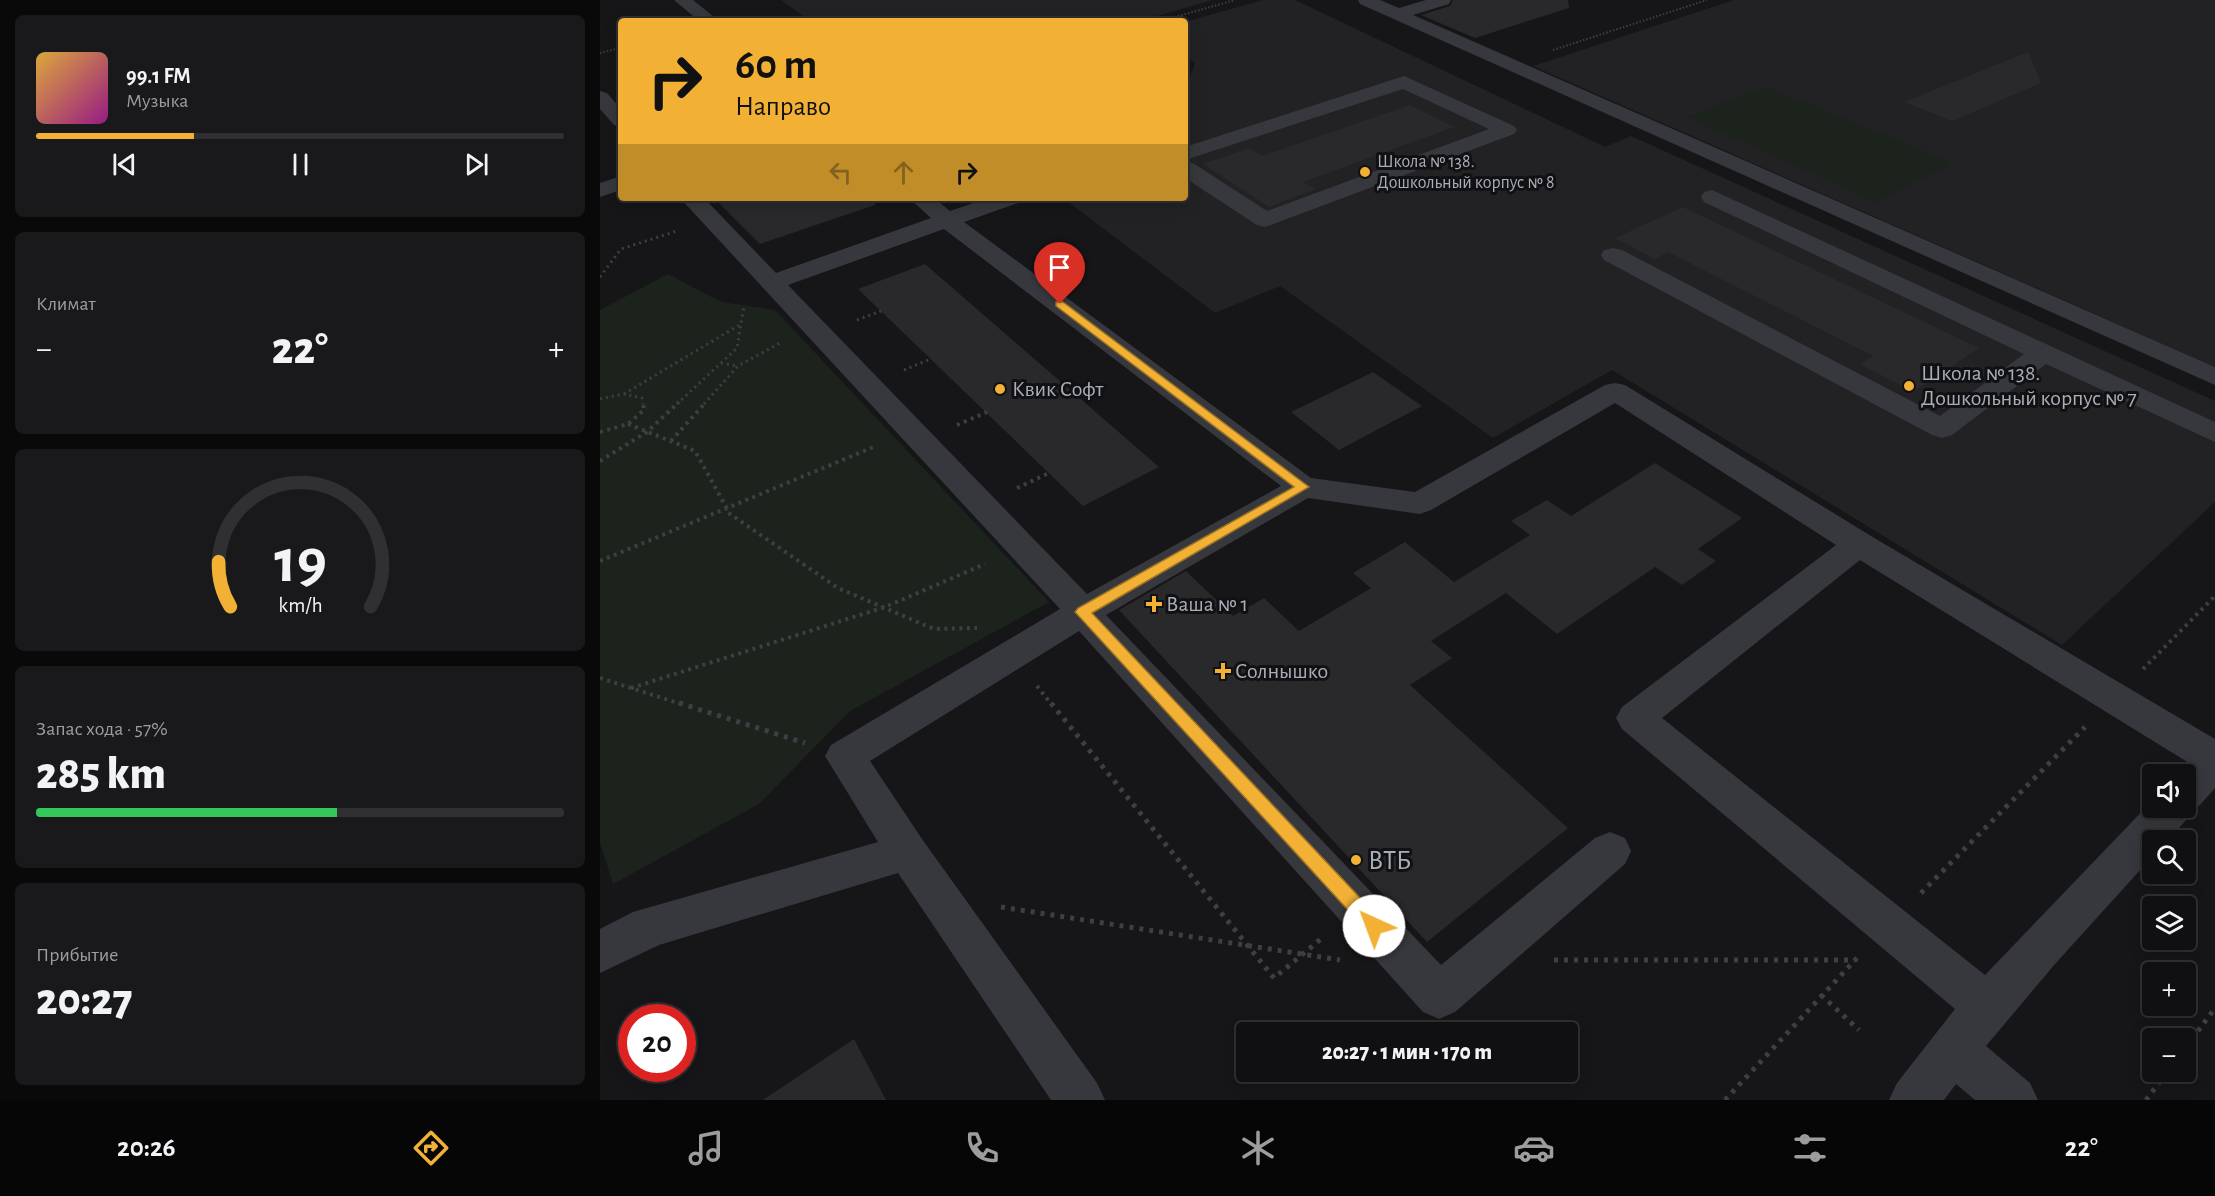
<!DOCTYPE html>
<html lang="ru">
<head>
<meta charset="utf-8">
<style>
  :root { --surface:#101012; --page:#19191b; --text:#f1f3f6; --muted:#9c9d9f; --line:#303032; --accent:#f2b134 }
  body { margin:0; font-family:"Alegreya Sans",sans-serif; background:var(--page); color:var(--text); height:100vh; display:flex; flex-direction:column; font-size:22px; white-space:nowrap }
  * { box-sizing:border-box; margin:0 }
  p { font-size:20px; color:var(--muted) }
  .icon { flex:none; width:33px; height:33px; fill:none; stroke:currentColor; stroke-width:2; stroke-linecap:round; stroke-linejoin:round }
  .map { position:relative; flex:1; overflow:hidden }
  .drawer { display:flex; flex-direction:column; gap:15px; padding:15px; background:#09090a; width:600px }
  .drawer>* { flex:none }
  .guide { position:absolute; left:18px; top:18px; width:570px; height:183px; border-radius:6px; box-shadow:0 3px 15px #0003,0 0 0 2px var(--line); background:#f2b134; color:#111; overflow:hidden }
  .controls { position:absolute; left:1542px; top:764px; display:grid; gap:12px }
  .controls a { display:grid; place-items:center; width:54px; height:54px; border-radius:6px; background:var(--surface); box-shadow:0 3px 15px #0003,0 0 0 2px var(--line); font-size:30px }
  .speed { position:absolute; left:18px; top:1004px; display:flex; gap:12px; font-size:30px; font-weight:700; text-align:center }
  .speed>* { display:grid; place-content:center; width:78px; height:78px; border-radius:50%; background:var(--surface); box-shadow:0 3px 15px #0003,0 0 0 2px var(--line); line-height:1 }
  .speed .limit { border:9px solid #d22; background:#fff; color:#111 }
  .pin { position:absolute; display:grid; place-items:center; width:51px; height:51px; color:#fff; margin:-62px -26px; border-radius:50% 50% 50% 0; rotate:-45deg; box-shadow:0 0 6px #0007 }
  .pin .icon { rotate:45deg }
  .me { position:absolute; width:66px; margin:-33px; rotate:317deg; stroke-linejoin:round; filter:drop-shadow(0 0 4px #0008) }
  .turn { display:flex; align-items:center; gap:21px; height:126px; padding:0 18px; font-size:27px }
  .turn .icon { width:78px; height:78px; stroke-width:2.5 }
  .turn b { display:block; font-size:42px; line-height:51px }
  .lanes { display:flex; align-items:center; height:57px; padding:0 18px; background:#0003; justify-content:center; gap:30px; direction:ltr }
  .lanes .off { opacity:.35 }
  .big { font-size:45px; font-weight:800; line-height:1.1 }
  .drawer .card { flex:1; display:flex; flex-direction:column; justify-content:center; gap:9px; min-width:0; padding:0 21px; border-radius:9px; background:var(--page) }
  .drawer .dial { align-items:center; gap:0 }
  .dial svg { height:156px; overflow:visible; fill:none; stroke:var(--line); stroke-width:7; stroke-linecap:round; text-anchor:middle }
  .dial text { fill:var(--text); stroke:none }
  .song { display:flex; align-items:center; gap:18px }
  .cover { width:72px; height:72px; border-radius:9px; background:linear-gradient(135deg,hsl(40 70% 55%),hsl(310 70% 35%)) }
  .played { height:6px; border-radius:3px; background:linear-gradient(90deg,var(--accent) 30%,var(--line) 30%) }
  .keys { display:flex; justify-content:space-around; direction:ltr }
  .heat { display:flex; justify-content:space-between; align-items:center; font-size:33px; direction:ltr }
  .charge { height:9px; border-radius:4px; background:linear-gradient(90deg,#34c759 57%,var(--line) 0) }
  .trip { position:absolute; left:636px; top:1022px; width:342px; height:60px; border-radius:6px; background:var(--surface); box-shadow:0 3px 15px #0003,0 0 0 2px var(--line); font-weight:800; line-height:60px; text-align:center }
  .tab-bar { display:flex; height:96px; justify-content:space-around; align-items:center; background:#060607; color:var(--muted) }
  .tab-bar .icon { width:42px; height:42px }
  .tab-bar .active { color:var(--accent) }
  .tab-bar b { font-size:27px; color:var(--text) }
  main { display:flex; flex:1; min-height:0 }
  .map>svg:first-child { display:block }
</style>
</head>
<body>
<main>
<section class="drawer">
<div class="card">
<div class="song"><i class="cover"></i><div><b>99.1 FM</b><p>Музыка</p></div></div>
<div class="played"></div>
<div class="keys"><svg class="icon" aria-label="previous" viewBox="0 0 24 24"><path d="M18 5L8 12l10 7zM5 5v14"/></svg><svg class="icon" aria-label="pause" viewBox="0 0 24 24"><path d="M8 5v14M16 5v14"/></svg><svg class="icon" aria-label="next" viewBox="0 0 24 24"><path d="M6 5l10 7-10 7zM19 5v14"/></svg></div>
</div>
<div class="card"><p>Климат</p>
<div class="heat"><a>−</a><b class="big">22°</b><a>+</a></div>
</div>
<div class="card dial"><svg viewBox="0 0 100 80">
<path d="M14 69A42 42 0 1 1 86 69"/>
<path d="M14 69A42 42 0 0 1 8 46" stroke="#f2b134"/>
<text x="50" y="56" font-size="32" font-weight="700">19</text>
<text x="50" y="72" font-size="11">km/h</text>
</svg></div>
<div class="card"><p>Запас хода · 57%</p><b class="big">285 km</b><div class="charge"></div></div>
<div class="card"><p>Прибытие</p><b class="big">20:27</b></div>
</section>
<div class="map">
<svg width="1615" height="1100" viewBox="0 0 1615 1100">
  <rect width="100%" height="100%" fill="#161618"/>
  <path fill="#222225" d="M181,0H613L540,21H210Z
    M663,0H695L1005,147L1031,136L1615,401V502L1462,645L1012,370L893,438L680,286L615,313L463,198H585V90L595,63L585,57V22Z
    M1134,0H1615V367L933,66Z"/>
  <path fill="#1c231d" d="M1166,87H1167L1353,163L1276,202L1087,117Z
    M68,274L121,302L175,310L449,602L250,711L159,804L13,884L0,842V310Z"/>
  <path fill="#29292c" d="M853,0H968L969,8L875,38L821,15L850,6Z
    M1428,52L1441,83L1352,121L1304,102Z
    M810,105L854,127L703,182L716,189L669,207L603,164L650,148L662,156Z
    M114,198H274L275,205L160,244Z
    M1083,207L1379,348L1313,392L1260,364L1273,356L1068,252L1055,259L1015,238Z
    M325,264L559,467L483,506L258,289Z
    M773,372L822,406L739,450L691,412Z
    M1055,463L1142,518L1098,549L1116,561L1082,585L1055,567L957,634L906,593L831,641L852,658L810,685L968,828L827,942L519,610L586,571L633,616L664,598L699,631L771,588L753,573L805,542L854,582L930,535L911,521L947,500L971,516Z
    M254,1039L286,1100H163Z"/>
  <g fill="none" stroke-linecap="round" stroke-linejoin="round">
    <path stroke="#3d3f44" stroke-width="2" stroke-dasharray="1.5 2" stroke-linecap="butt" d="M561,21L635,0
      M953,50L1107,0
      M0,53L16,49"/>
    <path stroke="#3d3f44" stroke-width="3" stroke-dasharray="2 4" stroke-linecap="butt" d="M0,277L21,249L77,231
      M257,320L281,311
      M121,363L137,366
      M304,370L331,359
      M24,394L141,324
      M0,399L24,394L42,398L43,404
      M77,404L137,348L144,306
      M104,404L138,366L180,343"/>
    <path stroke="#3d3f44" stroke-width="4" stroke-dasharray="3 4.5" stroke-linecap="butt" d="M28,424L95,451L130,514L238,588L334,629L377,628
      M357,425L387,412
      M0,432L28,424L44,410L43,402
      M71,441L106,402
      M0,461L47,432L79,402
      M417,488L449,473
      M0,561L276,446
      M1543,669L1615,596
      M0,678L84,705
      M437,686L452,705
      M31,688L285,607L385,564"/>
    <path stroke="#3d3f44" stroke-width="5" stroke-dasharray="4 6" stroke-linecap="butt" d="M79,703L205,743
      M451,703L674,978L722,938
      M1321,893L1485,727
      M401,907L740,960
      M954,960H1255
      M1221,995L1259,1030
      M1586,1047L1615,1008
      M1125,1100L1257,958
      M1546,1100L1568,1071"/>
    <path fill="#37383d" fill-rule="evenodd" d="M74,0H93L119,21H99Z
      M758,0H780L799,8L826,0H851L849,4L813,15L1615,367V385L760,4Z
      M804,76L914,126L917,130L914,134L665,227L657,225L585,178V162L593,163L667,211L889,129L803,89L585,160V147Z
      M0,91L7,93L21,109V127L14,125L0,109Z
      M21,176V190L0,197V183Z
      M1112,190L1615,422V442L1446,364L1352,435L1342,438L1332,435L1004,260L1001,255L1004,250L1013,248L1022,250L1340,416L1424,354L1104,202L1101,197L1104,192Z
      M80,198H104L176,273L331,218L309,198H334L350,211L388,198H421L418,203L364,222L711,478L815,492L1005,385L1015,383L1025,385L1271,536L1615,739V788L1600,805L1593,808L1587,819L1568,840H1552V857L1455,964L1386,1046L1430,1083L1438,1100H1375L1356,1084L1344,1100H1289L1297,1083L1355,1009L1022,729L1016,718L1022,707L1236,545L1015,403L831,510L820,514L708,498L506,615L841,965L995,838L1010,832L1025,838L1031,851L1025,864L855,1012L839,1019L823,1012L479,631L270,761L322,839L497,1083L505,1100H451L298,873L59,945L0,973V929L33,912L278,842L225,756L231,745L460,609ZM344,229L681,486L487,594L188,285ZM1260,560L1589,763L1578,774H1586V807H1552V801L1385,975L1062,718Z"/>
  </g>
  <path fill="#f2b134" stroke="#9d7322" stroke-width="1.5" d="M456,302H463L709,487L492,613L781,920L784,926L781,932L774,934L768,932L475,612L478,608L694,487L456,306Z"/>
  <g fill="#f2b134" stroke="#111113" stroke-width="2">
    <circle cx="765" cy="172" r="6"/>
    <circle cx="1309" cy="386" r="6"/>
    <circle cx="400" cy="389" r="6"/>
    <path d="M551 595h6v6h6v6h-6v6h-6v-6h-6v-6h6z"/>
    <path d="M620 662h6v6h6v6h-6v6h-6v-6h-6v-6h6z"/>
    <circle cx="756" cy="860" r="6"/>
  </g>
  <g text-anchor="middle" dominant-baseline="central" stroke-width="6" stroke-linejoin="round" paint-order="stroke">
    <g font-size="18" fill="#a8adb8" stroke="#111113" text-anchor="start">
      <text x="777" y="162">Школа № 138.<tspan x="777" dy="21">Дошкольный корпус № 8</tspan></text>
    </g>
    <g font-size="22" fill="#a8adb8" stroke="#111113" text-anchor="start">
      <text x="1321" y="373">Школа № 138.<tspan x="1321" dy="25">Дошкольный корпус № 7</tspan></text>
      <text x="412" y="389">Квик Софт</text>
      <text x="566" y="604">Ваша № 1</text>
      <text x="635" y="671">Солнышко</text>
    </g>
    <g font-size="27" fill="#a8adb8" stroke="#111113" text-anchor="start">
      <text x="768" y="860">ВТБ</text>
    </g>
  </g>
</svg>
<div class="controls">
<a><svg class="icon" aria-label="sound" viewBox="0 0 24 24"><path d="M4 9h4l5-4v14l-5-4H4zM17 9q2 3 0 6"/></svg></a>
<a><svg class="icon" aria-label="search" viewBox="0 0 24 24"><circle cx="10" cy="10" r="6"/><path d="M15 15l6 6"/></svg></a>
<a><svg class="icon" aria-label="layers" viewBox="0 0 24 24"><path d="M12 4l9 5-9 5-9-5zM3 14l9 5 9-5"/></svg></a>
<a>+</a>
<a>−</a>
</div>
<div class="speed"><div class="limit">20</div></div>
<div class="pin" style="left:460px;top:304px;background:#d93025"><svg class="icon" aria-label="arrive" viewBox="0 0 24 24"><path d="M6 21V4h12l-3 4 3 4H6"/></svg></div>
<svg class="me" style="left:774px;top:926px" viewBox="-20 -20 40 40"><circle r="19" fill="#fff"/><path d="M0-13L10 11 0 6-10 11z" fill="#f2b134"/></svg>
<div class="trip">20:27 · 1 мин · 170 m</div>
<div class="guide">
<div class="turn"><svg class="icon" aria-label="right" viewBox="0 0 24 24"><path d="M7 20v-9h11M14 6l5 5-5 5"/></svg><div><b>60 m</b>Направо</div></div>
<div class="lanes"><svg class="icon off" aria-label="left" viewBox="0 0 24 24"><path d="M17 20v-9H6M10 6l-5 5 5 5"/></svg><svg class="icon off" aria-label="ahead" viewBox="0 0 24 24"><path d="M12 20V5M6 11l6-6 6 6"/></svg><svg class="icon" aria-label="right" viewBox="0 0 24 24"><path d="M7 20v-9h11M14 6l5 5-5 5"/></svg></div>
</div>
</div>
</main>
<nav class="tab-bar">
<b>20:26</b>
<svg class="icon active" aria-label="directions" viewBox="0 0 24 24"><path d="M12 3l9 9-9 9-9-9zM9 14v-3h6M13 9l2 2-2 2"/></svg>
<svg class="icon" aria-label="music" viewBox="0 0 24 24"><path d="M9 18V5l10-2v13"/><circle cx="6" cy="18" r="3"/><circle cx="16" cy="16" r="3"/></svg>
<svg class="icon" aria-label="phone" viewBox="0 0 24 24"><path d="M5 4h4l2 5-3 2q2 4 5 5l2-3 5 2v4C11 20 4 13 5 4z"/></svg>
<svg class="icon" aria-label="climate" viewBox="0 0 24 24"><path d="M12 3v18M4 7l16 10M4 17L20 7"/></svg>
<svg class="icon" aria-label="car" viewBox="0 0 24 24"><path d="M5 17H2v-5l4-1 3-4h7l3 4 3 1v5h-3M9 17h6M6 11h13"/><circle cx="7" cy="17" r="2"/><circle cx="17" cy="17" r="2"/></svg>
<svg class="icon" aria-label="filters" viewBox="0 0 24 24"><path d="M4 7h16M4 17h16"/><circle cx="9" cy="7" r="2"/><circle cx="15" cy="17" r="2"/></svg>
<b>22°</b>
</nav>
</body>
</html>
